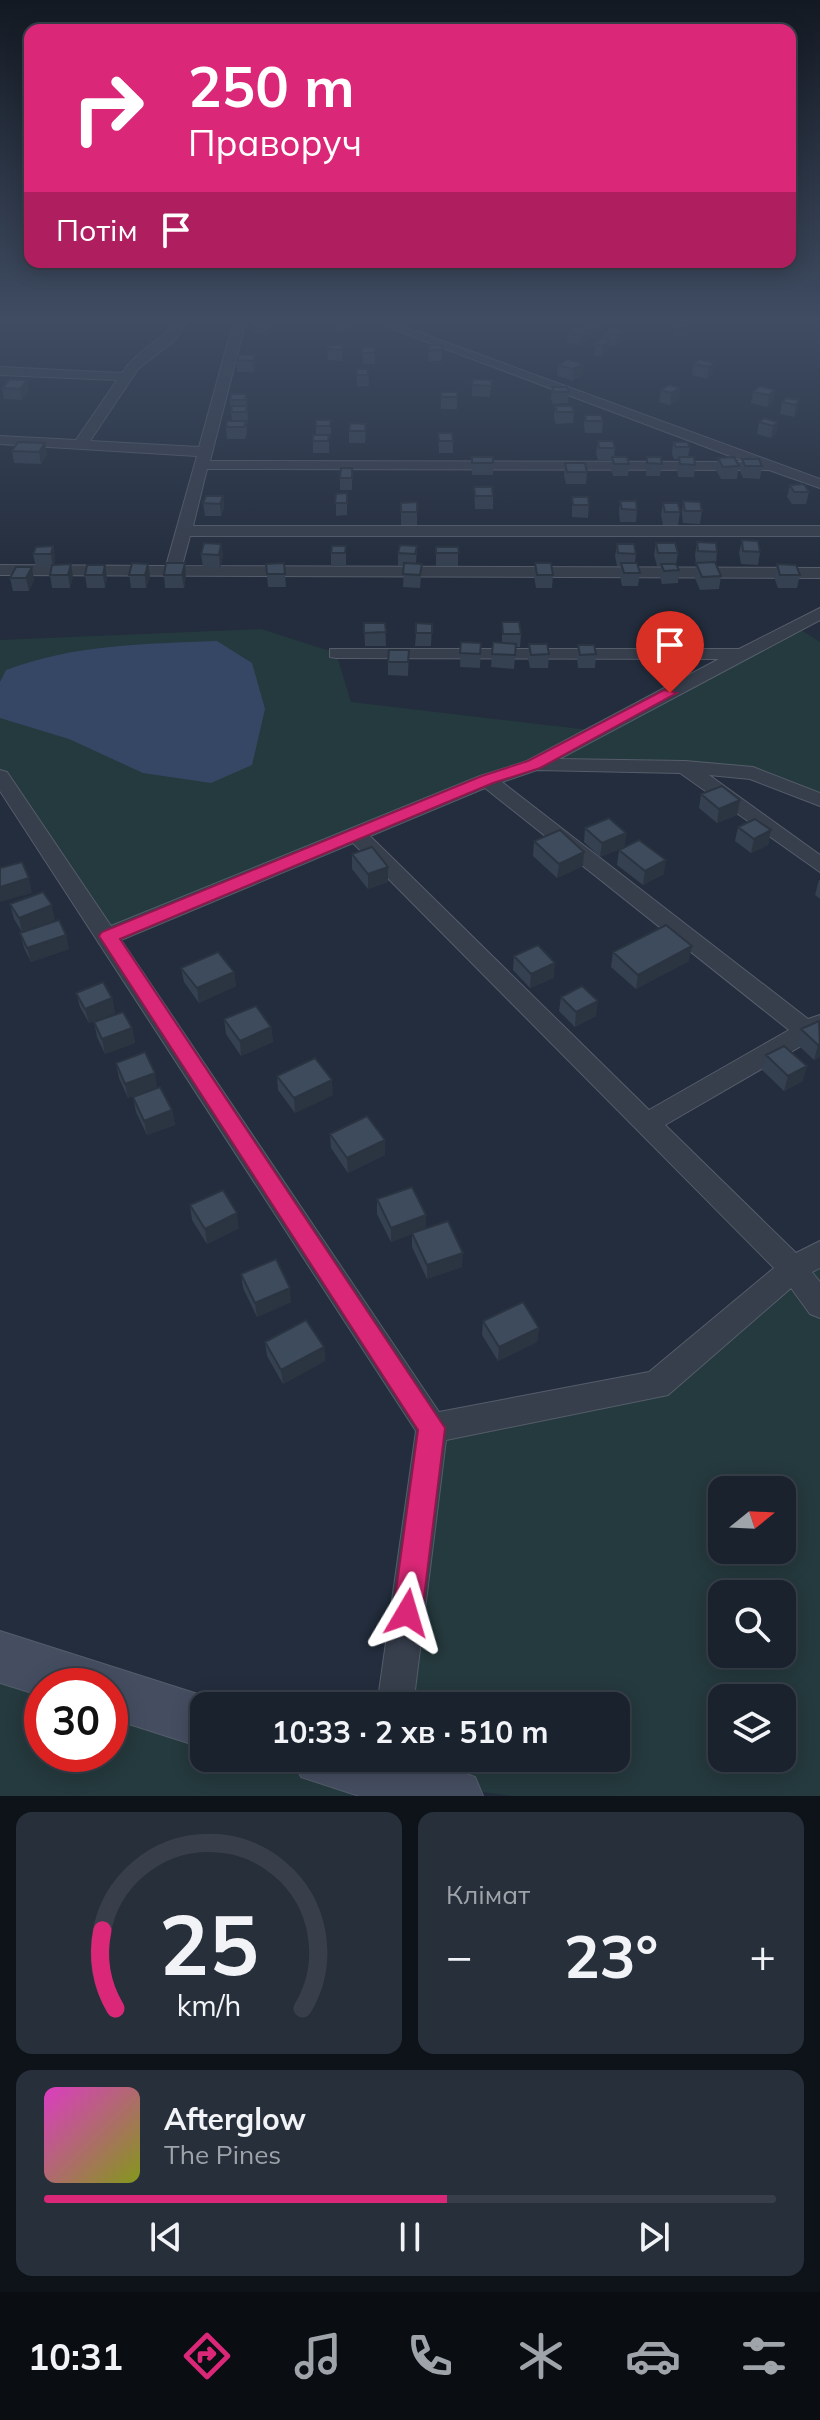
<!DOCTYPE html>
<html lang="uk">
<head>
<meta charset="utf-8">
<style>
  :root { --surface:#1a222e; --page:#272f3a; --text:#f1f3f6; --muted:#9fa4aa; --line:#383f4a; --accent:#db2777 }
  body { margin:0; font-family:Mulish,sans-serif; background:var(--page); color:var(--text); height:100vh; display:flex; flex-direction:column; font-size:30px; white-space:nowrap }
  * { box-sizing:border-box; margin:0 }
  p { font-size:26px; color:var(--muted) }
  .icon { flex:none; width:44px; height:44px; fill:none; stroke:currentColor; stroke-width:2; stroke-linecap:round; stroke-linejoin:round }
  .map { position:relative; height:1796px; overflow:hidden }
  .details { display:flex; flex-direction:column; gap:16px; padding:16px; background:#0e1319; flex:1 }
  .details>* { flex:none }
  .banner { position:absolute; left:24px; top:24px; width:772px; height:244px; border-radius:16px; box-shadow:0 4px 20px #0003,0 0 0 2px var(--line); background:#db2777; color:#fff; overflow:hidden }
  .needle { width:52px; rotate:72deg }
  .buttons { position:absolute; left:708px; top:1476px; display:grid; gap:16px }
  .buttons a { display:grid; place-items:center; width:88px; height:88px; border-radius:16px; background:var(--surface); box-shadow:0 4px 20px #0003,0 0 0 2px var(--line); font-size:40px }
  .speed { position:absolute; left:24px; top:1668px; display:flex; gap:16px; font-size:40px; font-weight:700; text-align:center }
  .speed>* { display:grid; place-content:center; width:104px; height:104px; border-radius:50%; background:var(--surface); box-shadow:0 4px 20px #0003,0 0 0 2px var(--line); line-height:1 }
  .speed .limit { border:12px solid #d22; background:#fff; color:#111 }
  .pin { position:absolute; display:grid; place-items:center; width:68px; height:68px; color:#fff; margin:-82px -34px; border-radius:50% 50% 50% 0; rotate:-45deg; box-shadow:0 0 8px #0007 }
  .pin .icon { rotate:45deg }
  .me { position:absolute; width:88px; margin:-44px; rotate:7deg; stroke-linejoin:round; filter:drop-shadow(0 0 6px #0008) }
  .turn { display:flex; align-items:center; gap:28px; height:168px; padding:0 32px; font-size:36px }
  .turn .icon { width:104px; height:104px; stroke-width:2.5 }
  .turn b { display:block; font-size:56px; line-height:68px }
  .then { display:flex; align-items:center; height:76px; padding:0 32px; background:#0003; gap:16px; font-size:30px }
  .big { font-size:60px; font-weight:700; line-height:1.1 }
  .details .tile { flex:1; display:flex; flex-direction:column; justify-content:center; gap:12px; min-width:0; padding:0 28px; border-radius:16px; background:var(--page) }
  .details .dial { align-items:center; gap:0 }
  .dial svg { height:208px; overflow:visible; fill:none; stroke:var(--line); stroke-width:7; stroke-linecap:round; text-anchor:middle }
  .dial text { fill:var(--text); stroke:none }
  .song { display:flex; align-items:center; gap:24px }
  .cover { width:96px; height:96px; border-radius:12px; background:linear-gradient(135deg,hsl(310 70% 55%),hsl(70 70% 35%)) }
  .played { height:8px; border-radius:4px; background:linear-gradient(90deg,var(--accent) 55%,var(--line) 55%) }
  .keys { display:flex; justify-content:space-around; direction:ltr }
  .heat { display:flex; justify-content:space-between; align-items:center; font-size:44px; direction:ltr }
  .details .tiles { flex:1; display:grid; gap:16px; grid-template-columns:1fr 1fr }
  .tile:last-child { grid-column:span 2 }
  .trip { position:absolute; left:190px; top:1692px; width:440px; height:80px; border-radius:16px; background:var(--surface); box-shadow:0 4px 20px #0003,0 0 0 2px var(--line); font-weight:700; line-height:80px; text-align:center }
  .tab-bar { display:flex; height:128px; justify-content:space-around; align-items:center; background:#0a0e12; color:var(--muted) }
  .tab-bar .icon { width:56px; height:56px }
  .tab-bar .current { color:var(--accent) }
  .tab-bar b { font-size:36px; color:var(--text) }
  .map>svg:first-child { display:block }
</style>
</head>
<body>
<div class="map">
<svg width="820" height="1796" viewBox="0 0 820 1796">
  <rect width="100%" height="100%" fill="#232d3d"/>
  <path fill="#253a3e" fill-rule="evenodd" d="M795,626L820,642V800L753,773L534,765L109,936L0,776V640L261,629L336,653L351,702L598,731Z
    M820,1253V1796H512L386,1779L389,1758H616V1706H395L432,1428L657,1385ZM722,1490H782V1550H722ZM722,1594H782V1654H722ZM722,1698H782V1758H722Z
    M0,1671L42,1686V1754H110V1707L204,1738V1758C250,1758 319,1761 353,1796H0Z"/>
  <path fill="#364765" d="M217,641L252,663L265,709L252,765L211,783L143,773L69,739L0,718V682L6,670C76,644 143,644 217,641Z"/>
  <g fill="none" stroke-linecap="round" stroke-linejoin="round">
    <g stroke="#555d6b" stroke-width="2">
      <path id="street" d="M177,320H189L175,340L138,369L90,441L199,447L234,320H246L210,461L746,462L369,320H385L820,479V488L769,470L207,469L193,526H820V536H190L182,566L820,568V578L0,575V565L166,566L197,456L0,444V436L76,440L117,380L0,375V367L122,373C136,351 162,341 177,320Z
        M820,608V620L559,759L685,761L753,767L820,793V806L750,779L709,775L820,855V872L680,773L537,770L502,782L808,1019L820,1015V1035L665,1125L796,1253L820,1241V1268L812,1272L820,1282V1318L810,1314L791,1288L668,1395L446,1440L413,1706H377L416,1431L0,791V770L7,772L111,926L480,776L527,761L719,659L336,658L330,657V649H739ZM485,788L789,1030L649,1110L370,836ZM353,843L774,1268L649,1372L439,1412L121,940Z"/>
    </g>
    <g stroke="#555d6b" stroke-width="2">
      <path id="secondary" d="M0,1631L204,1696L224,1706H204V1748L110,1718V1686H42V1696L0,1683Z
        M293,1758H418L475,1777L483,1796H359L301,1777Z"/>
    </g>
    <use href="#street" fill="#373f4d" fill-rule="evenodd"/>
    <use href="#secondary" fill="#454e61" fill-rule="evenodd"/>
  </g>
  <path fill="#354050" d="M270,320L271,329L268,334L253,333V322Z
    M336,320H350V332L336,333Z
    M585,320H605L604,327L597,333L589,331L588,340L580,346L567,343L568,332L584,328Z
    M621,320H639L630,325L620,323Z
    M693,323L691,334L684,338L674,336L675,325Z
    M611,328L622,342L615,346L610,345L609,351L602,357L594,355L595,344L604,339L605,333Z
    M343,345L342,361L328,360L327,349Z
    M429,345H442V361H428Z
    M363,347H375V364H363Z
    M255,355L256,366L254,372H237V360Z
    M715,363L713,374L707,379L692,375L693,364Z
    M584,364L583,375L573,381L557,376L558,365Z
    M356,369H368L369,386L357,387Z
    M27,380L29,392L22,400L4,399L2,388Z
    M492,380L490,397L472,396V385Z
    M552,387L569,392L568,403L553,404L551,399Z
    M680,388L679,399L670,405L659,402L661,390Z
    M775,390L773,401L767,407L751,403L753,392Z
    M441,392H457V409H441Z
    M246,394L248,418L247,424H246L247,433L245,439H227L226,427L232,421L230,400Z
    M799,400L797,412L794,417L780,414L782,402Z
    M555,406L574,412L573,423L556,424L554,418Z
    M585,415L603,421L602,433H585L584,426Z
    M331,420V432L330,438H329V453H313V441L316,435V426Z
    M759,422H778L776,434L771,438L757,434Z
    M366,424L365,443H349V431Z
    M438,433L453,441V453H439Z
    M598,441L615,448L614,457L629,464L628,476H613L611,469L612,460H598L596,453Z
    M18,442L47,455L41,464L14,463L12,451Z
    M673,442L690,447L688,457L695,465L694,477H678L677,469L679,459H674L672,454Z
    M472,457L493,463V475H472Z
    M647,457L662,464L660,476H646Z
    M718,458L739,466L737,479H721L716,470Z
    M742,459L762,466L760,479L743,478L740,471Z
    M565,463L587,472L586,484H566L564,476Z
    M352,468V490H340V478Z
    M790,485L809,492L806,504H792L787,497Z
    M474,487L493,496V509H475Z
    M347,493V515L336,516V494Z
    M223,496L224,508L221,516H205L203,503Z
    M572,497L589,505L588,518L572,517Z
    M620,501L637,510L636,522H620L619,513Z
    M683,501L702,511L700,524L683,523L682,514Z
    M417,502V525H401V503Z
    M663,503L680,512L678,525H663L661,515Z
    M742,540L760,552L758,565L741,564L739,553Z
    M697,542L717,552L716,564L721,576L719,589L700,590L694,576L696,564L695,555Z
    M656,543L678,553L676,564L679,570L678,583L662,584L660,577L661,566H657L654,555Z
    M221,544L223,556L220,568L203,567L201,554Z
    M617,544L636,554L635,563L640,573L638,586H622L620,576L621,566H617L615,556Z
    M53,546L55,559L54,565L73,577L70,588H52L50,575L52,567H36L33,554Z
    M346,546V566H331V553Z
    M417,546L416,564H422L420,588L403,587L404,566H398V553Z
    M436,547H458V566H436Z
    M132,563L150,576L146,588H131L129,575Z
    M185,563L186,576L184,588H165L164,575Z
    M284,563L286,587H268L266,564Z
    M535,563L553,575L552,588H536L534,576Z
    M777,564L800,575L797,588H778L774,577Z
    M87,565L107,578L105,588H87L85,575Z
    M32,567L34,580L29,591H13L10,578Z
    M502,622L521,634L520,647H516L514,669L491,667L492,654L502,643Z
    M364,623H385L386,646H365Z
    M432,624L431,646H415L416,633Z
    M461,642L481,643L480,668L460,667Z
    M529,644L549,654L548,668H530L528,658Z
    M578,645L596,654L595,668H578L577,658Z
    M409,650L408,676L388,675V662Z
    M701,794L737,815L717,823L699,808Z
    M738,827L771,830L768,845L751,853L735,841Z
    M585,828L626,833L624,848L664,874L643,885L617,865L619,850L623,848L600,857L584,842Z
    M534,841L583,866L557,878L533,856Z
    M352,854L388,882L368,889L352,869Z
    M819,880H820V899L815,895Z
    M10,904L55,920L22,932L14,919Z
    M20,933L66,935L69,949L31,962L24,948Z
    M613,952L689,961L636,989L611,967Z
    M514,956L554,978L530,988L513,970Z
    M181,968L234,972L236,986L199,1003L184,982Z
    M76,993L112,998L115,1013L89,1023L80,1007Z
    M561,997L596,1016L575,1027L559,1011Z
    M224,1019L271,1027L273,1042L241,1056L226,1034Z
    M94,1022L132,1028L135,1043L105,1054L97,1037Z
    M820,1022V1057L814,1060L797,1044L801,1029Z
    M766,1055L803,1081L784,1091L762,1070Z
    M116,1063L157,1087L128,1098L119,1078Z
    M277,1076L333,1095L295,1113L278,1090Z
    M133,1097L172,1110L175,1125L147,1135L136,1112Z
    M330,1134L385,1140V1155L348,1173L331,1148Z
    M377,1199L426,1215V1229L462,1267L427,1279L412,1247V1234L391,1242L377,1214Z
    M190,1205L239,1228L207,1244L192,1220Z
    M241,1274L291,1302L257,1317L243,1288Z
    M483,1321L539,1328L537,1342L498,1361L482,1335Z
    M265,1342L324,1347L325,1361L283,1384L267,1356Z"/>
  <path fill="#2b3441" d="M269,320H270L271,329L268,334L267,323Z
    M601,320H605L604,327L597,333L598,322Z
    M630,320H639L630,325Z
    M693,323L691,334L684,338L686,327Z
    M589,329L588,340L580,346L581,335Z
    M623,331L622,342L615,346L616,335Z
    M610,340L609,351L602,357L603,346Z
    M255,355L256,366L254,372L253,361Z
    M715,363L713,374L707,379L709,367Z
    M584,364L583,375L573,381V369Z
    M27,380L29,392L22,400L20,389Z
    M680,388L679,399L670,405L671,393Z
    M775,390L773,401L767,407L769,395Z
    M799,400L797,412L794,417L796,405Z
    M778,422L776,434L771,438L773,426Z
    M45,443L47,455L41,464L39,452Z
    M223,496L224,508L221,516L220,504Z
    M221,544L223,556L220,568L219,555Z
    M53,546L55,559L53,567L51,554Z
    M185,563L186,576L184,588L182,575Z
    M71,564L73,577L70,588L68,575Z
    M148,564L150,576L146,588L145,575Z
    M105,565L107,578L105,588L103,575Z
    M32,567L34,580L29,591L26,578Z
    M740,800L737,815L717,823L719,809Z
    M771,830L768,845L751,853L754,839Z
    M626,833L624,848L600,857L602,843Z
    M584,852L583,866L557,878L559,864Z
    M666,860L664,874L643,885L645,871Z
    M388,867V882L368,889V874Z
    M29,878L32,893L0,902V887Z
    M52,905L55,920L22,932L19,918Z
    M66,935L69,949L31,962L27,948Z
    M692,946L689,961L636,989L638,975Z
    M555,963L554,978L530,988L531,974Z
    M234,972L236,986L199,1003L197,988Z
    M112,998L115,1013L89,1023L85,1009Z
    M598,1001L596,1016L575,1027L576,1012Z
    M271,1027L273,1042L241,1056L240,1041Z
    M132,1028L135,1043L105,1054L102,1039Z
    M820,1044V1057L814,1060L818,1045Z
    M807,1066L803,1081L784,1091L788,1076Z
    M155,1073L157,1087L128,1098L125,1084Z
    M332,1080L333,1095L295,1113L294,1098Z
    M172,1110L175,1125L147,1135L144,1121Z
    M385,1140V1155L348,1173L347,1158Z
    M237,1213L239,1228L207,1244L205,1229Z
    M426,1215V1229L391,1242V1228Z
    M463,1253L462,1267L427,1279V1265Z
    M290,1288L291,1302L257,1317L255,1303Z
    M539,1328L537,1342L498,1361L499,1347Z
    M324,1347L325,1361L283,1384L281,1370Z"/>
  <path fill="#3e4b5d" stroke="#2b3441" stroke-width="2" d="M254,320H269L267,323L253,322Z
    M336,320H350V322H335Z
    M683,320L693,323L686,327L675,325Z
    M575,326L589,329L581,335L568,332Z
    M611,328L623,331L616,335L605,333Z
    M602,338L610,340L603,346L595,344Z
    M329,345H343L342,350L327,349Z
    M429,345H442V350H429Z
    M363,347H375V353H362Z
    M239,354L255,355L253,361L237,360Z
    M568,359L584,364L573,369L558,365Z
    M699,359L715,363L709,367L693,364Z
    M356,369H368V375H357Z
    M10,379L27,380L20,389L2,388Z
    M473,379L492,380L491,386L472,385Z
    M669,385L680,388L671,393L661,390Z
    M759,386L775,390L769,395L753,392Z
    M552,387H567L569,392H554Z
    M441,392H457V397H441Z
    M231,394H246L245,400H230Z
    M786,398L799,400L796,405L782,402Z
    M232,406H247L246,412H231Z
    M555,406H572L574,412H557Z
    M585,415H601L603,421H586Z
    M764,418L778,422L773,426L759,422Z
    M316,420H331L330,426H316Z
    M227,421H246L244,427H226Z
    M350,423L366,424L365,431H349Z
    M438,433H452L453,441H439Z
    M313,435H329L328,441H313Z
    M598,441H613L615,448H599Z
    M18,442L45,443L39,452L12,451Z
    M673,442H687L690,447H676Z
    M472,457H493V463H472Z
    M612,457H627L629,464H614Z
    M647,457H661L662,464L647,463Z
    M679,457H694L695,465L680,464Z
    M734,457L739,466L723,467L718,458Z
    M742,459H759L762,466H745Z
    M565,463H585L587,472H567Z
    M341,468H352V478H340Z
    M804,484L809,492H794L790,485Z
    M474,487H492L493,496H475Z
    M347,493V503H335L336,494Z
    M206,496H223L220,504L203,503Z
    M572,497H588L589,505H573Z
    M620,501H636L637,510L622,509Z
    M683,501L700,502L702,511H685Z
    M417,502V512H401V503Z
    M663,503H678L680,512H665Z
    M742,540L758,541L760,552L743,551Z
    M697,542L716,543L717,552L698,551Z
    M204,543L221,544L219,555L201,554Z
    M656,543H675L678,553H658Z
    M617,544H634L636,554L618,553Z
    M400,545L417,546L415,554L398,553Z
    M53,546L51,554H33L36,547Z
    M332,546H346L345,553H331Z
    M436,547H458L459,553H436Z
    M715,562L721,576L702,577L696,563Z
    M132,563L148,564L145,575H129Z
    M166,563H185L182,575H164Z
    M284,563L285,574H267L266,564Z
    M404,563L422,564L420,575L403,574Z
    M535,563H551L553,575H537Z
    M621,563H637L640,573H624Z
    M71,564L68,575H50L52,565Z
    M661,564H676L679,570L664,571Z
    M777,564L796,565L800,575H780Z
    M87,565H105L103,575H85Z
    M16,567H32L26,578H10Z
    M502,622H519L521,634H503Z
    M364,623H385L386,632L364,633Z
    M416,623L432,624V633H416Z
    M461,642L481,643L480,654L460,653Z
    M493,642L516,644L515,655L492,654Z
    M529,644H547L549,654L531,655Z
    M578,645H594L596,654L580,655Z
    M389,650H409L408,662H388Z
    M722,786L740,800L719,809L701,794Z
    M609,818L626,833L602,843L585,828Z
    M755,819L771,830L754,839L738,827Z
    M560,830L584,852L559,864L534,841Z
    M639,840L666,860L645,871L619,850Z
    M372,847L388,867L368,874L352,854Z
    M22,862L29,878L0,887V868Z
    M43,892L52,905L19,918L10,904Z
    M59,920L66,935L27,948L20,933Z
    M666,925L692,946L638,975L613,952Z
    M538,945L555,963L531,974L514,956Z
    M218,952L234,972L197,988L181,968Z
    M103,982L112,998L85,1009L76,993Z
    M582,986L598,1001L576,1012L561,997Z
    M256,1006L271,1027L240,1041L224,1019Z
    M123,1012L132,1028L102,1039L94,1022Z
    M819,1021L820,1044L818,1045L801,1029Z
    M784,1046L807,1066L788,1076L766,1055Z
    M145,1052L155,1073L125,1084L116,1063Z
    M315,1058L332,1080L294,1098L277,1076Z
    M160,1087L172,1110L144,1121L133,1097Z
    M367,1116L385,1140L347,1158L330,1134Z
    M412,1187L426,1215L391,1228L377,1199Z
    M223,1190L237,1213L205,1229L190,1205Z
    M448,1221L463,1253L427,1265L412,1233Z
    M276,1259L290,1288L255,1303L241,1274Z
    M523,1302L539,1328L499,1347L483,1321Z
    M306,1320L324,1347L281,1370L265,1342Z"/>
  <linearGradient id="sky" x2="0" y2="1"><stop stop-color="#131922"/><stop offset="0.56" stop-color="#3f4c62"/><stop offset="1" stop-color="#3f4c62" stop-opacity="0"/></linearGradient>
  <rect width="820" height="571" fill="url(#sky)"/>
  <path fill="#db2777" stroke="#8e194d" stroke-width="2" d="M664,690L677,693L540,768L493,783L120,939L445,1428L422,1613L417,1623L407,1628L397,1623L393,1613L418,1430L99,936L102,932L482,776L528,761Z"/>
</svg>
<div class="buttons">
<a><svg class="needle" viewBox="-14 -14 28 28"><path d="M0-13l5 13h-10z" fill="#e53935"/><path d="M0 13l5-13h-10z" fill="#9fa4aa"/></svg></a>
<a><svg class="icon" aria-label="search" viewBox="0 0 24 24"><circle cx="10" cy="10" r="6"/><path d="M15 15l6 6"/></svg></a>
<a><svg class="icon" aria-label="layers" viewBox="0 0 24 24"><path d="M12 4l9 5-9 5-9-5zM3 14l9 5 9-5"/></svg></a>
</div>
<div class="speed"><div class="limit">30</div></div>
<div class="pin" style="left:670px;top:693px;background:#d93025"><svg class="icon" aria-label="arrive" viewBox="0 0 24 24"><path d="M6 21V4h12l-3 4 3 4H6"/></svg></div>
<svg class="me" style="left:407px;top:1613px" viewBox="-20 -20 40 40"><path d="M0-17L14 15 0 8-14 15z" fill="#db2777" stroke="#fff" stroke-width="4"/></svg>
<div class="trip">10:33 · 2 хв · 510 m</div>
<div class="banner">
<div class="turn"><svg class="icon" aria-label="right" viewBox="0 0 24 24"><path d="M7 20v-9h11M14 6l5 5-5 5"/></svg><div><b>250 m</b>Праворуч</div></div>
<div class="then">Потім<svg class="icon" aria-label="arrive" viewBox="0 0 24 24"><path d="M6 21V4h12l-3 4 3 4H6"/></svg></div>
</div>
</div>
<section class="details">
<div class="tiles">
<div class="tile dial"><svg viewBox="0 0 100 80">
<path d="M14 69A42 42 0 1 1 86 69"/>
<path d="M14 69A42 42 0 0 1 9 39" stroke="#db2777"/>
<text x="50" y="56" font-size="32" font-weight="700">25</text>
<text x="50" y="72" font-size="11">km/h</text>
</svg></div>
<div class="tile"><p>Клімат</p>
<div class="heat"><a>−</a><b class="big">23°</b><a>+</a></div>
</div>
<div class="tile">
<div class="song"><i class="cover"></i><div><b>Afterglow</b><p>The Pines</p></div></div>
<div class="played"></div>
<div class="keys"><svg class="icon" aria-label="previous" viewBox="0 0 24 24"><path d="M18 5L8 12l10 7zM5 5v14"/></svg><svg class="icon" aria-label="pause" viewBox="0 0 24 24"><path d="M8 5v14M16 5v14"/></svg><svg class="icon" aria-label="next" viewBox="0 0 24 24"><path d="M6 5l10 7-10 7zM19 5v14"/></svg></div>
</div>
</div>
</section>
<nav class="tab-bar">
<b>10:31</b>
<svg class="icon current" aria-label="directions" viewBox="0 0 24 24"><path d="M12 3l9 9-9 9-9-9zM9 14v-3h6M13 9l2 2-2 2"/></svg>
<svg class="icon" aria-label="music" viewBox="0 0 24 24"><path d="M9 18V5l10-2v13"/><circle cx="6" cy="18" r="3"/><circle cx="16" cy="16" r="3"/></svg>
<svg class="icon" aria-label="phone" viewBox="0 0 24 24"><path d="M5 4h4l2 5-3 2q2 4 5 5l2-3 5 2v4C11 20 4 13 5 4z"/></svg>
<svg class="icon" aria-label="climate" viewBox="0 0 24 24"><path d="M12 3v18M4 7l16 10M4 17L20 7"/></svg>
<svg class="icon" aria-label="car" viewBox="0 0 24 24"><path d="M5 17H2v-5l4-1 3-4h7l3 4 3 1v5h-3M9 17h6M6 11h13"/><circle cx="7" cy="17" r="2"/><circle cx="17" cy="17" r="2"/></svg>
<svg class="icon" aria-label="filters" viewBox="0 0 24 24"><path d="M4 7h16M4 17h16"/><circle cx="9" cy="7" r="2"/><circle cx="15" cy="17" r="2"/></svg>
</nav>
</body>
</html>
